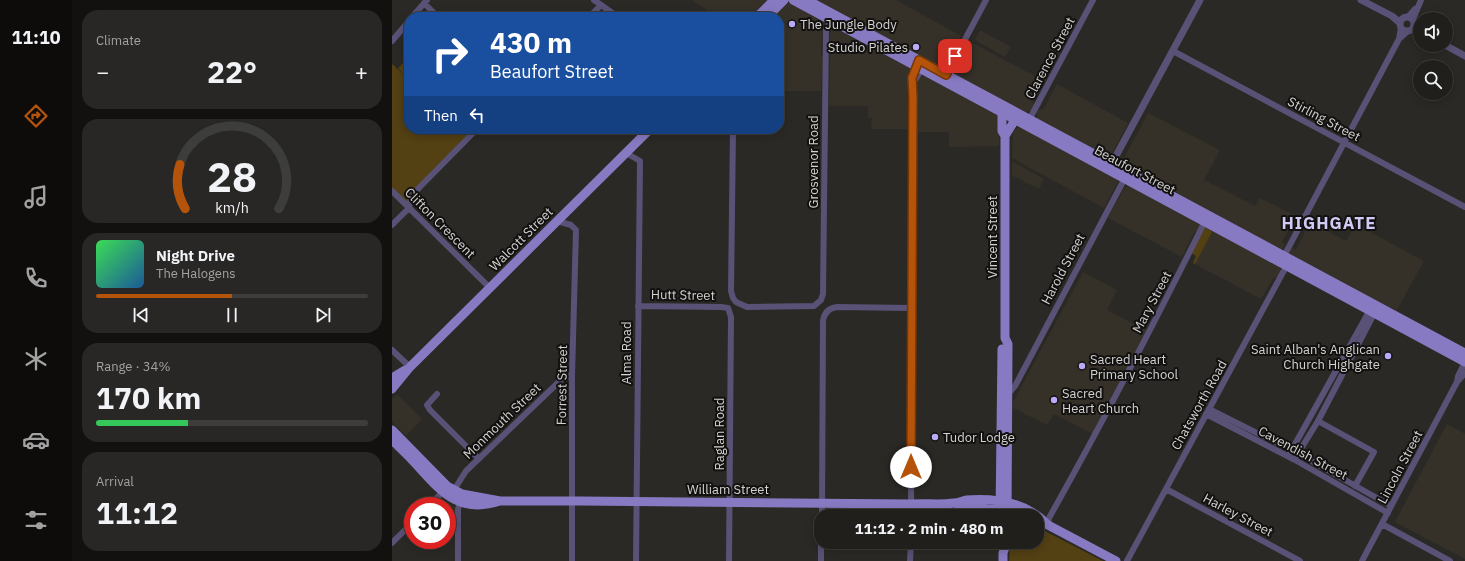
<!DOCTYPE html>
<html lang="en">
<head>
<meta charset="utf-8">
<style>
  :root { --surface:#201f1c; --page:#282725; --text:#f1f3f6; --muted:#a2a2a3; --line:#3d3d3b; --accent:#b45309 }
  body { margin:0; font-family:"IBM Plex Sans",sans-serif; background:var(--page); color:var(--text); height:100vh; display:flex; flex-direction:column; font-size:15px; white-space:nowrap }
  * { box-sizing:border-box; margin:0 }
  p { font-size:13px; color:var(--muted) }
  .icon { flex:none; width:22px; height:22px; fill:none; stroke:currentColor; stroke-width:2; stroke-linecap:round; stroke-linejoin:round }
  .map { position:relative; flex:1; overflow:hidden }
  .side { display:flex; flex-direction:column; gap:10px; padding:10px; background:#12110f; width:320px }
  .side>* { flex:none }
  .hud { position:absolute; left:12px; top:12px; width:380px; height:122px; border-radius:16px; box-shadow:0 2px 10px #0003,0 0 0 1px var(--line); background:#1a4fa0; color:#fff; overflow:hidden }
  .controls { position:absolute; left:1021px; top:12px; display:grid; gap:8px }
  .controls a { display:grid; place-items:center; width:40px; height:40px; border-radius:50%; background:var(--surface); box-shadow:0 2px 10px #0003,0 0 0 1px var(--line); font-size:20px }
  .speed { position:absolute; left:12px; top:497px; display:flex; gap:8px; font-size:20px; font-weight:700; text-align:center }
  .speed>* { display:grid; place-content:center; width:52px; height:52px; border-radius:50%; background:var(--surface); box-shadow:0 2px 10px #0003,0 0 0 1px var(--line); line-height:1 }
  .speed .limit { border:6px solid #d22; background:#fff; color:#111 }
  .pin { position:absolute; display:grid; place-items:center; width:34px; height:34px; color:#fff; margin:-17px; border-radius:8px; box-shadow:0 2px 6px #0006 }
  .me { position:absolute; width:44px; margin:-22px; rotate:0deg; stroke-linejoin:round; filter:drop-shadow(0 0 3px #0008) }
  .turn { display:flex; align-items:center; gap:14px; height:84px; padding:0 20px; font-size:18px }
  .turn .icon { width:52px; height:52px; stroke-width:2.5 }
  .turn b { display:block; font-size:28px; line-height:34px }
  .then { display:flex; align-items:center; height:38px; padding:0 20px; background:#0003; gap:8px; font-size:15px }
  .big { font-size:30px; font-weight:700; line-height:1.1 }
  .side .widget { flex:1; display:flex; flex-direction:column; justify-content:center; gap:6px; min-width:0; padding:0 14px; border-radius:16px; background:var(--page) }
  .side .dial { align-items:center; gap:0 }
  .dial svg { height:104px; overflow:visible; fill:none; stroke:var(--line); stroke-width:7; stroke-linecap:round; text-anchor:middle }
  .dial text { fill:var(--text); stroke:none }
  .song { display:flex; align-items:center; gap:12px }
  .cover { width:48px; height:48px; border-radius:6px; background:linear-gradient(135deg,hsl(130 70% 55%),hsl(210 70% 35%)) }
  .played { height:4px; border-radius:2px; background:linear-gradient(90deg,var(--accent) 50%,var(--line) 50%) }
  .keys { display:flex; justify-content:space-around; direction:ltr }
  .heat { display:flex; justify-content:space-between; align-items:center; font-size:22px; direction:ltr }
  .charge { height:6px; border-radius:3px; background:linear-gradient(90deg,#34c759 34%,var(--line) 0) }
  .trip { position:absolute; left:422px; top:509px; width:230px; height:40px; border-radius:16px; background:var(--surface); box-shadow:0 2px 10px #0003,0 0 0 1px var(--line); font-weight:700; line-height:40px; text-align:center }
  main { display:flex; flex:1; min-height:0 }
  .dock { display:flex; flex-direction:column; width:72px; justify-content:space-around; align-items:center; background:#0d0c0b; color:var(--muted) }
  .dock .icon { width:28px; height:28px }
  .dock .current { color:var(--accent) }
  .dock b { font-size:18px; color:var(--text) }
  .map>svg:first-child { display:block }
</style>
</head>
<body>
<main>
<nav class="dock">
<b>11:10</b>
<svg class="icon current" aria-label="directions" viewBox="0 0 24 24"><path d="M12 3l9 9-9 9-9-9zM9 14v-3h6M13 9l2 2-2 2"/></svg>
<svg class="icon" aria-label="music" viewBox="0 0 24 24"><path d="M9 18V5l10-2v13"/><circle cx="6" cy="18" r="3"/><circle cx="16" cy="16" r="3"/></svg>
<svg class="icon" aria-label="phone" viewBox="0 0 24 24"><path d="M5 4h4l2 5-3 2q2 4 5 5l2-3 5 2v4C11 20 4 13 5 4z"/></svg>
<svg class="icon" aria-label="climate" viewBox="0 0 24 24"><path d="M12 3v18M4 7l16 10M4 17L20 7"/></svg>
<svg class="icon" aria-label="car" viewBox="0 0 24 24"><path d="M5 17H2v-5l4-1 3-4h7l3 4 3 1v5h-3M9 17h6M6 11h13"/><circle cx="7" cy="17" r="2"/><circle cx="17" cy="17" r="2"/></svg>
<svg class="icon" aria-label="filters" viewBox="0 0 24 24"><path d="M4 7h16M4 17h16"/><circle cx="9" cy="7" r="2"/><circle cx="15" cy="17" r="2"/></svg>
</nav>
<section class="side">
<div class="widget"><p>Climate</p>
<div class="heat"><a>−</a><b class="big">22°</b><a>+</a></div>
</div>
<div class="widget dial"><svg viewBox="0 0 100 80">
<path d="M14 69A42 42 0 1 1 86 69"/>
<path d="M14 69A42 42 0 0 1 10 35" stroke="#b45309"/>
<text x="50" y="56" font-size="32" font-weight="700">28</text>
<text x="50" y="72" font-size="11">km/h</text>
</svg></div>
<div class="widget">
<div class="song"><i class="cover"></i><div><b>Night Drive</b><p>The Halogens</p></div></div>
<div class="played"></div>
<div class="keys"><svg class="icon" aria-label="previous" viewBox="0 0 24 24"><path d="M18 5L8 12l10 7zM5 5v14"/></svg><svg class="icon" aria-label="pause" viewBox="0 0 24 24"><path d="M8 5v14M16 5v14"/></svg><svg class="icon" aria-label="next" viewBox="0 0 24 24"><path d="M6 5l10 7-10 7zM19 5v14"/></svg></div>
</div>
<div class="widget"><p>Range · 34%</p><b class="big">170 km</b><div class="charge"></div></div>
<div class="widget"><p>Arrival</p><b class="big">11:12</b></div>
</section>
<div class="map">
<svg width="1073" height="561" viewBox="0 0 1073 561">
  <rect width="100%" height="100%" fill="#2a2925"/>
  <path fill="#353128" d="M300,0H378L361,17H310L315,10Z
    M421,0H504L569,36L555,62L556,63L550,68Z
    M395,3H399L431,21L432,26L430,30L429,55L431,56L429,91H387V17H379Z
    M442,28L518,68L516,129H479L480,118H476V106H437L438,35L439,30Z
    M588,30L619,47L613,57L583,40Z
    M579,42L650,80L639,101L643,103L639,110L633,113L561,74V65L566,67Z
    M531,76H534L606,114L608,118L607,146L557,147V132H526L525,83L527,78Z
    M665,84L736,123L721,152L722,153L720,156L717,157L645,120V112L647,109L651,110Z
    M756,113L828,150L812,180L863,206L868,198L904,216L890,242L893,244L891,249L889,250L727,163L726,159L729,156L732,158Z
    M628,127L727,180L712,208L620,158L621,132L625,128Z
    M620,163H623L652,179L647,189L623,177L620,176Z
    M737,185L808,224L805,231L802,233L790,257L716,218L732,188Z
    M920,223L954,241L963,224L1032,261L1005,310L974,297L898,255L899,249L900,248L904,250L917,224H919Z
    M813,225L887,266L889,271L887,275L884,278L882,277L869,299L801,263L804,256L799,253Z
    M691,272L725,290L715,310L757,332L703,435L662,414L655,425L621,408V402Z
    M5,394L30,419L14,436L0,422V399Z
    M1055,424L1073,434V559L1003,522Z
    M46,496L66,509V531H55V506H36Z"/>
  <path fill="#534013" d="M17,57V129H74L80,134L14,206L0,191V64L15,77L6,68Z
    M812,227L819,231V234L803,264L801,263L804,256L799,253Z
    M645,527L711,561H617L618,542H645Z"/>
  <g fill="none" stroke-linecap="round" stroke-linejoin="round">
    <path stroke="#595276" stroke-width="6" d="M202,0L226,17
      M32,3L46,17
      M20,17L35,0
      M197,17L209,5
      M1016,17L1023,9
      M1021,19L1029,0
      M1007,39L1016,31
      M0,41L17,21
      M781,51L1073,207
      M554,75L594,0
      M521,83L532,66
      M636,122L701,0
      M341,129L339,291L341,298L344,302L355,307L422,306L429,300L431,294L434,30L439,21
      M234,153L248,161L244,561
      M0,191L98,288
      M165,221L179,225L184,230L180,376V561
      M0,225L17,208L19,196L85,129
      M891,258L1007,39L1009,28
      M246,306L329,307L336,308L339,317L337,561
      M0,350L18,367
      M1065,382L1066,376L1073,362
      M45,394L35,405L38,410L87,459
      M616,394L623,386L631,371L734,176
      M817,409L907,454L999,506
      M814,414L903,460L996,513
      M926,421L982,452L963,486
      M898,453L979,308
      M904,457L926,421L984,310
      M774,489L908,561
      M62,490L74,471L172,377L180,376
      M36,506L51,492
      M430,516L431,321C432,313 437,308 445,307L520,308
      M519,516L521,83L520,78L525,63
      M990,524L1058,561
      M656,525L657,518C712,420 764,320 814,219
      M0,543L21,522
      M66,561V509L68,502
      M429,561V542
      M518,561L519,542
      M735,561L896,263
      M970,561L1065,382L1073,373"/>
    <path stroke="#595276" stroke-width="7" d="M969,0L1000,16L1008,23
      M1008 24a7 7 0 1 1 14 0a7 7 0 1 1-14 0Z
      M1053,45L1073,56
      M718,167L808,0"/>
    <path stroke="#887ac2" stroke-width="9" d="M401,0L1073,362
      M415,0L1073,353
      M365,17L382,0
      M375,17L392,0
      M610,113V131L613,136V338L616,344L615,516
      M613,136L626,115
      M0,378L13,370
      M0,389L18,367L258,129
      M0,430L55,486L70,494L108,501H189L519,504C533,503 548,505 562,503C566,503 570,501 574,500C603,498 635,502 656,525L724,561
      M0,440C7,447 15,454 22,462C48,490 65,515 108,501
      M563,503L572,507L608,510L629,516
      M608,516L610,349
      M611,561V553L615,542"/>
  </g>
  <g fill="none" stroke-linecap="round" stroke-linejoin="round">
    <g stroke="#753606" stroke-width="10">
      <path id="route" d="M519,467L521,97L520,78L527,60L554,75L563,56"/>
    </g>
    <use href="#route" stroke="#b45309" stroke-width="7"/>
  </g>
  <g fill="#b9abf7" stroke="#121110" stroke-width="1.5">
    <circle cx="400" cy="24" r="4"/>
    <circle cx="524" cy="47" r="4"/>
    <circle cx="996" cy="356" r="4"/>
    <circle cx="690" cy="366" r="4"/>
    <circle cx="662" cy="400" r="4"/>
    <circle cx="543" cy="437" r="4"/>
  </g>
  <g text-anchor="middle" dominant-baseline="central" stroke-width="4" stroke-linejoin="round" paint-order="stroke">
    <g font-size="13" fill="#d4d3d1" stroke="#121110" text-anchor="start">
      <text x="408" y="24">The Jungle Body</text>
      <text x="516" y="47" text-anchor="end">Studio Pilates</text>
      <text x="988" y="349" text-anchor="end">Saint Alban's Anglican<tspan x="988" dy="15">Church Highgate</tspan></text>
      <text x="698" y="359">Sacred Heart<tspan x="698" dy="15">Primary School</tspan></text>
      <text x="670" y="393">Sacred<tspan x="670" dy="15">Heart Church</tspan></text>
      <text x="551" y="437">Tudor Lodge</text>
    </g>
    <g font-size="13" fill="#d4d3d1" stroke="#121110">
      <text transform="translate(658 58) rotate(-62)">Clarence Street</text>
      <text transform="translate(932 119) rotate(28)">Stirling Street</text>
      <text transform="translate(421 162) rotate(-90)">Grosvenor Road</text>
      <text transform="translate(743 170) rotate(28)">Beaufort Street</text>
      <text transform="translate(48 223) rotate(45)">Clifton Crescent</text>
      <text transform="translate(600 237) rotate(-90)">Vincent Street</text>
      <text transform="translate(129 239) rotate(-45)">Walcott Street</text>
      <text transform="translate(671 269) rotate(-62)">Harold Street</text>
      <text transform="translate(291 295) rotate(1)">Hutt Street</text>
      <text transform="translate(760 302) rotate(-62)">Mary Street</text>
      <text transform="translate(234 353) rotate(-90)">Alma Road</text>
      <text transform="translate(170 385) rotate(-89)">Forrest Street</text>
      <text transform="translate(807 405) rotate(-61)">Chatsworth Road</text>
      <text transform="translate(110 421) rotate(-44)">Monmouth Street</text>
      <text transform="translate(327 434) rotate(-90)">Raglan Road</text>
      <text transform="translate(911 453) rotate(28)">Cavendish Street</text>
      <text transform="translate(1008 467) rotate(-62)">Lincoln Street</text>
      <text x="336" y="489">William Street</text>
      <text transform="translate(846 515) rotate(28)">Harley Street</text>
    </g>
    <g font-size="17" font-weight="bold" letter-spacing="1" fill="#d1caf5" stroke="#121110">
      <text x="937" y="223">HIGHGATE</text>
    </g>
  </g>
</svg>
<div class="controls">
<a><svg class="icon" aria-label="sound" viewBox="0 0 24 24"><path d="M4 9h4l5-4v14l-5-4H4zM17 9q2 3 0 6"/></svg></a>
<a><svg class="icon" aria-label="search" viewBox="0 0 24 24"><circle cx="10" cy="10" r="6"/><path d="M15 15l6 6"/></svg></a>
</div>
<div class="speed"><div class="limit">30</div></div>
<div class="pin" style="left:563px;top:56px;background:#d93025"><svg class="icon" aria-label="arrive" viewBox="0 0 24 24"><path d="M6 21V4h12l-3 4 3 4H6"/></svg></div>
<svg class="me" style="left:519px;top:467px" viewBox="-20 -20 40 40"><circle r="19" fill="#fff"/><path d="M0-13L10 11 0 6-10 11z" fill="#b45309"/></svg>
<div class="trip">11:12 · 2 min · 480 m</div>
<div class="hud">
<div class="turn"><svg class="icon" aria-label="right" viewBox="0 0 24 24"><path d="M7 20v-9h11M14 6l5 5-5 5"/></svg><div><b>430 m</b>Beaufort Street</div></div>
<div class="then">Then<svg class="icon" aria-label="left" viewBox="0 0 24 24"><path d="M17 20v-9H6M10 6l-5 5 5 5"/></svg></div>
</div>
</div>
</main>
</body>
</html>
